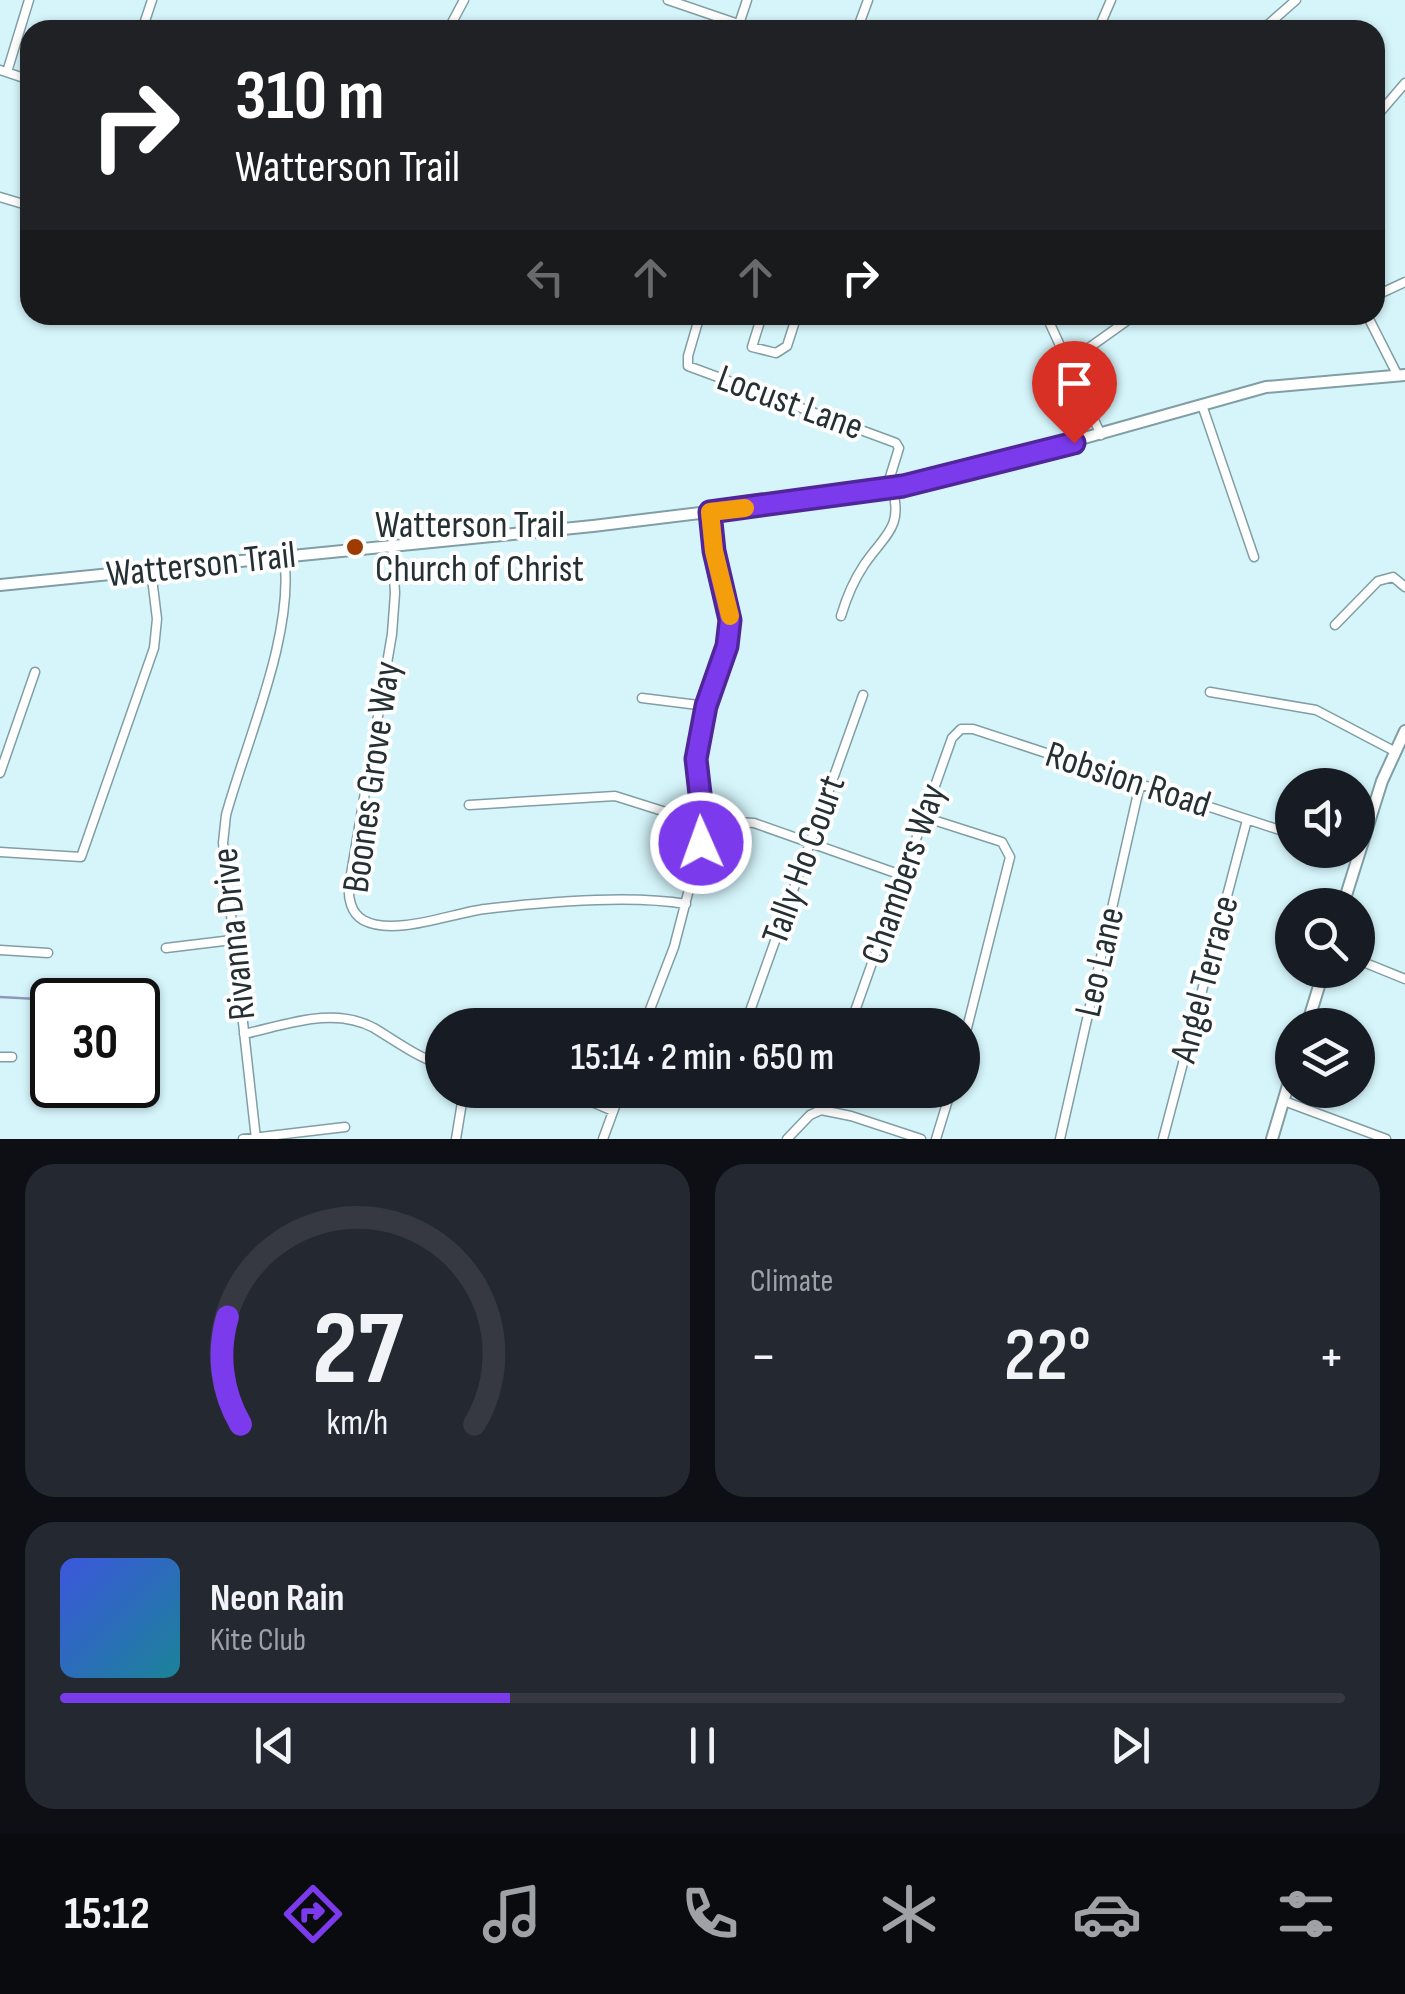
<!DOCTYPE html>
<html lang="en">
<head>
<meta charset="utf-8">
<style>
  :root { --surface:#171b24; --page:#242831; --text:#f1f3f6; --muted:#9ea1a6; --line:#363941; --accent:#7c3aed }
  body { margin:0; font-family:"Sofia Sans Condensed",sans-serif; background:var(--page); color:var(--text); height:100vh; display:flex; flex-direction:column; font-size:38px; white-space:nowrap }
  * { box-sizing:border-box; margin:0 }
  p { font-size:32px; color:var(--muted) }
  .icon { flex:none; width:55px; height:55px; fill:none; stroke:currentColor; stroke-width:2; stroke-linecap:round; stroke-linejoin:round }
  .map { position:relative; height:1139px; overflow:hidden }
  .sheet { display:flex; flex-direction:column; gap:25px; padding:25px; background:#0d0f14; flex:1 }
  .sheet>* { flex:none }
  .hud { position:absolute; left:20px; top:20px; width:1365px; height:305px; border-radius:30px; box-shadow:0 2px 8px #0004; background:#202124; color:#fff; overflow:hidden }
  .buttons { position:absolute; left:1275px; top:768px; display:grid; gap:20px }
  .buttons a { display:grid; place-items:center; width:100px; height:100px; border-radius:50%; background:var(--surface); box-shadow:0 2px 8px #0004; font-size:50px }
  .speed { position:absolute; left:30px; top:978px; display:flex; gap:20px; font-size:50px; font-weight:700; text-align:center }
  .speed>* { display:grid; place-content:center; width:130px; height:130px; border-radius:50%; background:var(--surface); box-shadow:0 2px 8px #0004; line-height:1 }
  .speed .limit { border:5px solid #111; border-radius:15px; background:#fff; color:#111 }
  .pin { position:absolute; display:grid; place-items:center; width:85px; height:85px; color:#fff; margin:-102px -42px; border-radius:50% 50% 50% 0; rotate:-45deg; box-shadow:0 0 10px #0007 }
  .pin .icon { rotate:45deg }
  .me { position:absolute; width:110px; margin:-55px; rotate:358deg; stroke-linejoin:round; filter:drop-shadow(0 0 8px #0008) }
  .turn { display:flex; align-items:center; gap:35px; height:210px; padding:0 50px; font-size:45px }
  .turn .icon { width:130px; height:130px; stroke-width:2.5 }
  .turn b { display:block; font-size:70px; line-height:85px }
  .lanes { display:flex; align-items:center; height:95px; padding:0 50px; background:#0003; justify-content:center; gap:50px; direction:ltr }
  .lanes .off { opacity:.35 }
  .big { font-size:75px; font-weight:600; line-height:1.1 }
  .sheet .card { flex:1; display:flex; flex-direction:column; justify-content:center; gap:15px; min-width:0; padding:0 35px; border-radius:30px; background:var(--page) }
  .sheet .dial { align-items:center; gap:0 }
  .dial svg { height:260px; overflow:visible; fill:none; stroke:var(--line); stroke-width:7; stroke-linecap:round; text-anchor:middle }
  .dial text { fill:var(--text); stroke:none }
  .song { display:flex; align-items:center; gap:30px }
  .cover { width:120px; height:120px; border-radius:15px; background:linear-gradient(135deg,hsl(230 70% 55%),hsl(190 70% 35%)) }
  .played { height:10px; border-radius:5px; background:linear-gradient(90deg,var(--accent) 35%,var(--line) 35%) }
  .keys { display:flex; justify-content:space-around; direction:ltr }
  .heat { display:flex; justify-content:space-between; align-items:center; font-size:55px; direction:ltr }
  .sheet .tiles { flex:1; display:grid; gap:25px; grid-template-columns:1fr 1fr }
  .card:last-child { grid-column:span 2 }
  .trip { position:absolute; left:425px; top:1008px; width:555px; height:100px; border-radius:50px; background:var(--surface); box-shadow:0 2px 8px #0004; font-weight:600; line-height:100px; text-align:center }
  .dock { display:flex; height:160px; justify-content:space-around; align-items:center; background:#090b0e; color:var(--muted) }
  .dock .icon { width:70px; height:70px }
  .dock .on { color:var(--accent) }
  .dock b { font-size:45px; color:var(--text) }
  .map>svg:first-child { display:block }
</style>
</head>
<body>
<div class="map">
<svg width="1405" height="1139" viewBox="0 0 1405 1139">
  <rect width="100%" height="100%" fill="#d5f5fb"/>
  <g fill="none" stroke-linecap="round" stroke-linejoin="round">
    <path stroke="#8f98b7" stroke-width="2.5" d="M0,997L56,1000"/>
    <g stroke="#809ea4" stroke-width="11">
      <path id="minor" d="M668,0L756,30
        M739,24L747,0
        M142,30L152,0
        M448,30L464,0
        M857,30L868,0
        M1098,30L1111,0
        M1262,30L1296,0
        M0,70L30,80
        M7,72L29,0
        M1375,118L1405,83
        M0,197L30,206
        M1375,296L1405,282
        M700,315L688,356V366L896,443L899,448L890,477L891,488
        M762,315L752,347L776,353L787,346L797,315
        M1046,315L1101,435
        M1367,315L1398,376
        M1069,362L1135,315
        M1202,405L1254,557
        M392,545L395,593L392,634L349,886C348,898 351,913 363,920C394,937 452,913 485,909C544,902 628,894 686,904
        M841,616C846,599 854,580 864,565C884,535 904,528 892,488
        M1335,625L1378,581L1393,577L1405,587
        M1210,692L1316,710L1394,751
        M642,698L706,706
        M0,773L35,672
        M469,805L615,796L688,819L754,823L904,876
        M924,817L1002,842L1010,857L962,1048
        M1340,850L1358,856
        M0,852L81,857L154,648L157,619L151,570
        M166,948L232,940
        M0,950L48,953
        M1358,956L1368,964L1405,979
        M535,1025L537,1019
        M644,1025L674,947L701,843L703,820L696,759L706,706L730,629V611L716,560L710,512
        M745,1025L863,695
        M850,1025L952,738L961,729H973L1292,834
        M244,1034C286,1025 333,1006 374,1028C397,1042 417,1057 442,1065
        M0,1057H12
        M564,1090L613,1111
        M1284,1101L1386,1139
        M821,1110L851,1116L921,1139
        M243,1139L345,1127
        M256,1139L223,843L226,815C247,739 295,633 284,556
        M456,1139L464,1090
        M603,1139L621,1090
        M787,1139L810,1115L821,1110L827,1090
        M936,1139L951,1090
        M1060,1139L1140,784
        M1163,1139L1247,820"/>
    </g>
    <g stroke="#809ea4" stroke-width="14">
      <path id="secondary" d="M0,585L593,526L864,493L970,470L1266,387L1405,375
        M1343,905L1382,781L1405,731
        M1307,1025L1324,970
        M1272,1139L1292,1072"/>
    </g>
    <use href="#minor" stroke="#fff" stroke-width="8"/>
    <use href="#secondary" stroke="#fff" stroke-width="10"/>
  </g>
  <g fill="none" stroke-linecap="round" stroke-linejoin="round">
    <g stroke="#51269a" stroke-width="25">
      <path id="route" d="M701,843L703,820L696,759L706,706L727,646L730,620L714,551L710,512L903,486L1074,443"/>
    </g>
    <use href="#route" stroke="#7c3aed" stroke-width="18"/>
    <path stroke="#f59e0b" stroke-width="18" d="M730,616L714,551L710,512L745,508"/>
  </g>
  <circle fill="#9e3b00" stroke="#fff" stroke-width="4" cx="355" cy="547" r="10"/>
  <g text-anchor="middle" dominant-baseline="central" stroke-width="8" stroke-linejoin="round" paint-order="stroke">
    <g font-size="38" fill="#243033" stroke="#fff">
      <text transform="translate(790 403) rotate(20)">Locust Lane</text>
      <text transform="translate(201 565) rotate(-6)">Watterson Trail</text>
      <text transform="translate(372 777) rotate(-82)">Boones Grove Way</text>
      <text transform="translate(1128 780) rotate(18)">Robsion Road</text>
      <text transform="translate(804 860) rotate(-70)">Tally Ho Court</text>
      <text transform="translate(904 874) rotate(-71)">Chambers Way</text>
      <text transform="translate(234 934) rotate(-96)">Rivanna Drive</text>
      <text transform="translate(1100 962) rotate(-77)">Leo Lane</text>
      <text transform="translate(1205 979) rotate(-75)">Angel Terrace</text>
    </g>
    <g font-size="38" fill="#243033" stroke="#fff" text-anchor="start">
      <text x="375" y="525">Watterson Trail<tspan x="375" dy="44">Church of Christ</tspan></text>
    </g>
  </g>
</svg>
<div class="buttons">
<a><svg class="icon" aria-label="sound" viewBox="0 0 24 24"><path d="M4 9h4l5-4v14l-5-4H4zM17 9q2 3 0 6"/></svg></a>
<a><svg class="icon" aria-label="search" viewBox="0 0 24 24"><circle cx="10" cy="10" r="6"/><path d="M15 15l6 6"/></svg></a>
<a><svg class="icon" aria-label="layers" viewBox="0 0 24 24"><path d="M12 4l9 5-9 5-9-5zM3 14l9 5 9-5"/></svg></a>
</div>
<div class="speed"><div class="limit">30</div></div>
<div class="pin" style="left:1074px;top:443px;background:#d93025"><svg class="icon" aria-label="arrive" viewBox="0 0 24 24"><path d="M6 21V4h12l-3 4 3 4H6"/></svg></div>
<svg class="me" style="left:701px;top:843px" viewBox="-20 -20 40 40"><circle r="17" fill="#7c3aed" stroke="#fff" stroke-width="3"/><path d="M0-11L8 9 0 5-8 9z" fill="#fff"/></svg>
<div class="trip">15:14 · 2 min · 650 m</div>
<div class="hud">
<div class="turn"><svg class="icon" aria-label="right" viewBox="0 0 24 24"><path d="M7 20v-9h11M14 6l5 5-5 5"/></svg><div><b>310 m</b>Watterson Trail</div></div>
<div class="lanes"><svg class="icon off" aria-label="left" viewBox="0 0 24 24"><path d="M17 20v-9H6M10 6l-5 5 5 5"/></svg><svg class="icon off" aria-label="ahead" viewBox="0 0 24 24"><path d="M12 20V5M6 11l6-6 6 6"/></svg><svg class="icon off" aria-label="ahead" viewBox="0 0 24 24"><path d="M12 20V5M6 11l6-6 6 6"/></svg><svg class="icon" aria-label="right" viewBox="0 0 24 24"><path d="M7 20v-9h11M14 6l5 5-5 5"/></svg></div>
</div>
</div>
<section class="sheet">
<div class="tiles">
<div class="card dial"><svg viewBox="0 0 100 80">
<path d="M14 69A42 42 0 1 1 86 69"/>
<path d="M14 69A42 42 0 0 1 10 36" stroke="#7c3aed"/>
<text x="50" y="56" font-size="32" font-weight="700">27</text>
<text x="50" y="72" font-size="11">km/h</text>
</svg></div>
<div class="card"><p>Climate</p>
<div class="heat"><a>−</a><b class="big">22°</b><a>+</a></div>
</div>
<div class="card">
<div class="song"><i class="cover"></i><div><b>Neon Rain</b><p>Kite Club</p></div></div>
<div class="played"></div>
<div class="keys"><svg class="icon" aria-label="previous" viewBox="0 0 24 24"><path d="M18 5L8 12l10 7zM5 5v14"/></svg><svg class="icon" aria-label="pause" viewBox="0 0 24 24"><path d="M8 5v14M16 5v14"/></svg><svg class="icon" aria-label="next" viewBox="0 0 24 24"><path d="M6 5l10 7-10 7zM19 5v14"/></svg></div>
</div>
</div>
</section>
<nav class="dock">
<b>15:12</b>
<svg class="icon on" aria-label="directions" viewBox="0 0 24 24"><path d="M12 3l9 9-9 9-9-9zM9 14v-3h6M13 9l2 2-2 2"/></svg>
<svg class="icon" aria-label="music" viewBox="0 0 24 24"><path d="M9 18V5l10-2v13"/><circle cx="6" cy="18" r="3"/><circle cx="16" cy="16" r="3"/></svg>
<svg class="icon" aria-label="phone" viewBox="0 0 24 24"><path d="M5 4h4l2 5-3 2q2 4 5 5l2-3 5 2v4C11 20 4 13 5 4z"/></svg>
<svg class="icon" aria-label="climate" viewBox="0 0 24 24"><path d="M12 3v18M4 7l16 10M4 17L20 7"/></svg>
<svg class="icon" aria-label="car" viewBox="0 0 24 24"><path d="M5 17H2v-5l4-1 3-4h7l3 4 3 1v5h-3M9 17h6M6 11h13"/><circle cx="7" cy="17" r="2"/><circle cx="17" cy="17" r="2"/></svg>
<svg class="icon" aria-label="filters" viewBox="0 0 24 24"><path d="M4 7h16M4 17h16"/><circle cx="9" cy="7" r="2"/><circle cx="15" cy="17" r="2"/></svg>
</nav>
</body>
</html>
